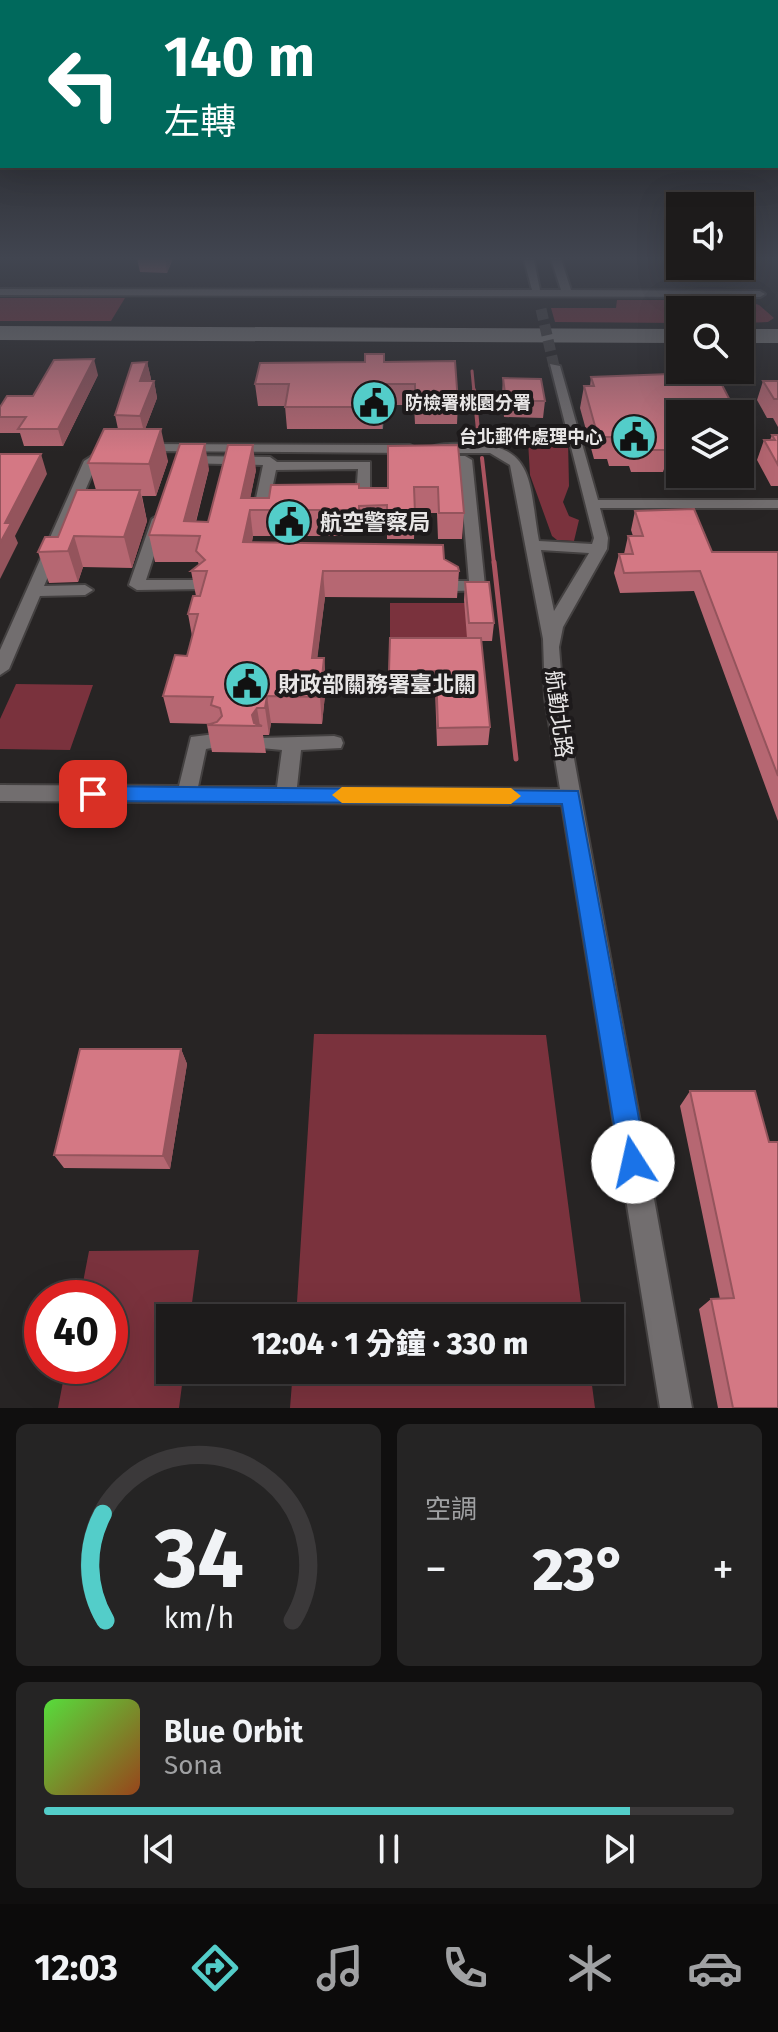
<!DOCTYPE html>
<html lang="zh-TW">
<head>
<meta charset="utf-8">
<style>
  :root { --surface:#1d1b1b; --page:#252424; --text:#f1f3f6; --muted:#a0a1a3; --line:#3b393a; --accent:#53cdc9 }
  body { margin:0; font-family:"Fira Sans","Noto Sans TC",sans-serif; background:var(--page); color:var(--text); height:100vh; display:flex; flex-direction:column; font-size:30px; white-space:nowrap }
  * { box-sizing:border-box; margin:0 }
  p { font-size:26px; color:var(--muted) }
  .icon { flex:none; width:44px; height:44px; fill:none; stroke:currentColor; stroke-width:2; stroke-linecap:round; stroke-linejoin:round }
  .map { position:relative; height:1408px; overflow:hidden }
  .details { display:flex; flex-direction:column; gap:16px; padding:16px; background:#100f0f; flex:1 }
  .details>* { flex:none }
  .banner { position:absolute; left:0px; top:0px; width:778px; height:168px; box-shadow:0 8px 32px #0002,0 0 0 2px var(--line); background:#00695c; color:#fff; overflow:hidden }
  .controls { position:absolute; left:666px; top:192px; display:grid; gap:16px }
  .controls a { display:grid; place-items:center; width:88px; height:88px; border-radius:0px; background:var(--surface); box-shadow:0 8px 32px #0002,0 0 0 2px var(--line); font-size:40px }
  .speed { position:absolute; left:24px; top:1280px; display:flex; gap:16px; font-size:40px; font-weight:700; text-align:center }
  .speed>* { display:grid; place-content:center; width:104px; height:104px; border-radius:50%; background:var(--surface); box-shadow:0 8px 32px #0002,0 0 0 2px var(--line); line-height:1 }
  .speed .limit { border:12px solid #d22; background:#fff; color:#111 }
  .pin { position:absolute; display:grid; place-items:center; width:68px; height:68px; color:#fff; margin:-34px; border-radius:16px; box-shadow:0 4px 12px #0006 }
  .me { position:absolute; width:88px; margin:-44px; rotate:350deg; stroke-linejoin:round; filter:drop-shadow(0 0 6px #0008) }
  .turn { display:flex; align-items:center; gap:28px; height:168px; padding:0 32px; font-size:36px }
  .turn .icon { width:104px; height:104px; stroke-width:2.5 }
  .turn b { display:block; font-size:56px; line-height:68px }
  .big { font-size:60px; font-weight:800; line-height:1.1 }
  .details .tile { flex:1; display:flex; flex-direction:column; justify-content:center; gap:12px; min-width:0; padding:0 28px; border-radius:12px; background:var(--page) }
  .details .dial { align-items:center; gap:0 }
  .dial svg { height:208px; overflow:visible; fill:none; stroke:var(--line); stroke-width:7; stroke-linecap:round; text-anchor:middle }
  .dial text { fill:var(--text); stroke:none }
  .song { display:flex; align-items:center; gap:24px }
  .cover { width:96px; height:96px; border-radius:12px; background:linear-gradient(135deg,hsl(110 70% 55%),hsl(20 70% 35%)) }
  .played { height:8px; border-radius:4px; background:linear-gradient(90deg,var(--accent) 85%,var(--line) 85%) }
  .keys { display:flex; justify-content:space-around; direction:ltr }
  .heat { display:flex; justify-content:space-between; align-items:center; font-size:44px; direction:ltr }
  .details .tiles { flex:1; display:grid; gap:16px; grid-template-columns:1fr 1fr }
  .tile:last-child { grid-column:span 2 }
  .trip { position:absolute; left:156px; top:1304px; width:468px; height:80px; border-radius:0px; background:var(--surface); box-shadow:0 8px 32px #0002,0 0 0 2px var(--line); font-weight:800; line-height:80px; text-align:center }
  .dock { display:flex; height:128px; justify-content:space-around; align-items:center; background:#0c0b0b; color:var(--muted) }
  .dock .icon { width:56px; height:56px }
  .dock .on { color:var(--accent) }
  .dock b { font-size:36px; color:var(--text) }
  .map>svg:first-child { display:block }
</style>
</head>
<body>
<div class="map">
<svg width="778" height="1408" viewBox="0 0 778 1408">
  <rect width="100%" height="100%" fill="#272424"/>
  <path fill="#7a323d" d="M0,298H125L111,321H0Z
    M617,300H744L759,305L774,318L768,322L740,323V310H680V323L555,322L551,308H616Z
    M528,441H568L569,486L563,502L569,516L579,520L574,541L557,540L552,536L530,475Z
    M390,603H465L468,643L390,644Z
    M16,684L93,685L70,750L0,749V719Z
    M314,1034L546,1035L583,1318H296Z
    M199,1250L190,1318H170V1370H184L179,1408H58L66,1366H110V1298H80L89,1251Z
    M293,1370H590L595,1408H290Z"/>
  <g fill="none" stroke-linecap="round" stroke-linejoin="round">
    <path stroke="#ab5460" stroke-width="3" d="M472,371L474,392"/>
    <path stroke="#ab5460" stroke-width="4" d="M474,390L479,440
      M482,458L494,564"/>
    <path stroke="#ab5460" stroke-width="5" d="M494,562L516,759"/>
    <path fill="#787676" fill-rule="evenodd" d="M0,326L680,329V343L0,340Z
      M740,329H778V343H740Z"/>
    <path stroke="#444141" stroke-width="11" stroke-dasharray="11 5" stroke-linecap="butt" d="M541,309L554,366"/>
    <g stroke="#444141" stroke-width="4">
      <path id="minor" d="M523,256H533L540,290H561L550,256H560L571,290L760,291L765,294L760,297L0,295V289L532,290Z
        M550,364L560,366L598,500H778V508H600L608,538L607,549L563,627L559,647L563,698L692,1408H660L562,805L0,801V785L179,786L191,737L215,734L222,736L224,741L222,746L206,749L198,787H277L282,750L261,748L259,743L261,738L334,736L341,738L343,743L341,748L301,750L297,787L560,789L545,698L543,639L510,465L490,453H435L428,449C438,442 458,444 471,444C537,444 529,489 539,541L592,544L594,538ZM541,550L589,553L554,611Z
        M143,444L410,445L417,449L410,453L138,451V445Z
        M106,447L113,451L97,463L44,586L85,585L93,590L85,595L40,596L9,669L0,675V650L84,461Z
        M186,456L270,457L277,462H370V502L363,506H257L255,503L263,465L181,463V457ZM358,469L356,498L270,499L276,470Z
        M443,456H465L472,460L485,586L483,590L456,591L448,586L456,581H469L459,464L438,463L436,460Z
        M159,515L166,519L146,580H199L207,585L205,589L137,590L129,585L152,519Z"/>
    </g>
    <path stroke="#737070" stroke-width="2" stroke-dasharray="5 2" stroke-linecap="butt" d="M382,429L383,413"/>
    <use href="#minor" fill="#726e6f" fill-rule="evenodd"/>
  </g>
  <path fill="#b66772" d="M138,256H174L167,273L140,272L137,258Z
    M147,362L151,379L150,381H154L157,398L145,429L168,461L156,496H142L147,521L132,568L83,567L78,582L49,583L38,552L58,537L96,490L88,463L118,429L115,415Z
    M384,362L458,403L457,424H415L414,405H383L382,429H287L285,406H258L255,384Z
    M98,375L63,446H24L20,433H0V407Z
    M591,377L680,414V466H665L663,472H631L629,466H609L607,459H594L580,408L584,386H590Z
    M503,378L545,401L543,418L504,417L502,395Z
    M763,381H778V427L773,418H767L757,400Z
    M740,421L752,444L745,467H740Z
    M772,435H778V486H771L757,460L764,440H770Z
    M458,445L464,513L462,539H438L437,513H415L414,539H387V531L360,532V536H253L252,542L444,559L459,571L457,598L325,597L317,658H324L326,685L322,724L271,723L269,735H263L266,753L212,752L207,725L213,724L170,723L163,696L187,656L192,636L188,614L196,596L191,571L199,565L198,562H155L149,535L209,469L196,522H208L256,470L250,498H269L359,488H388Z
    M635,511L712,552H778V821L694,591L620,593L614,573L619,554H624L628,536H633L631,530Z
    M465,582L494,623L492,641H481L490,727L488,745L437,746L435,689H389L390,638H467L464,600Z
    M181,1049L187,1064L170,1169L64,1168L54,1155Z
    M690,1091L769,1142L778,1408H718L699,1309L711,1299H720L680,1106Z"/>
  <path fill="#94545c" d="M166,256H174L167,273L165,259Z
    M94,359L98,375L63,446L58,429Z
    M147,362L151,379L143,398L140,381Z
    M154,381L157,398L144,432L140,416Z
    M161,429L168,461L156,496L149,464Z
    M205,444L209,469L192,536L184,521Z
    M253,445L256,470L245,524L241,498Z
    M41,454L47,474L15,536L18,543L0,579V543L5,523Z
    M140,490L147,521L132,568L124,537Z
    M250,510L253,536L246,568L243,542Z
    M74,536L83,567L78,582L68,551Z
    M323,571L325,597L314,685L312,658Z
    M324,658L326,685L322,724L320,697Z
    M267,696L271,723L269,735L265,708Z
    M257,708L260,726H254L252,715Z
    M181,1049L187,1064L170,1169L163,1156Z"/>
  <path fill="#d47884" stroke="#94545c" stroke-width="2" d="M138,256H166L165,259L137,258Z
    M365,354H384V362L455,361L458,403L415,402V384H383L382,407H285L289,384H255L260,363L365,362Z
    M94,359L58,429H18L26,417H0V407L7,396H33L54,360Z
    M147,362L140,381H154L140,416L115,415L132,363Z
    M670,374L672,379H719L737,414H680V444H666L669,450H636L634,444H613L611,437H598L584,386H594L591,377Z
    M503,378L541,379L545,401H506Z
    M763,381H778V399H774Z
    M740,421L752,444H740Z
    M104,429H161L149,464L88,463Z
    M772,435H778V465L764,440H775Z
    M180,444H205L184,521L208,522L228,445H253L241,498H269L271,485L359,484V488H388V446L458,445L464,513H439L438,487H414L415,513H387V505L359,506V510H250L243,542L443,545L444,559L458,567L459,571H323L312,658H324L320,697L267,696L265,708H257L252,715L254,723L262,726L207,725L217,722L222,716L220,708L211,705L213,697L163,696L175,655L187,656L198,614H188L193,596H200L207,571H191L205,560L196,551L200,536L149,535Z
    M0,454H41L5,523H11L0,543Z
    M77,490H140L124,537L74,536L68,551L38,552L45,537H58Z
    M694,509L712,552H778V776L700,571L624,573L619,554H633L628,536H643L635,511Z
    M465,582H489L494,623H469Z
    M390,638H481L490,727L438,728L436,671H389Z
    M80,1049H181L163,1156L54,1155Z
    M690,1091H755L769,1142H778V1408H733L711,1299L734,1298Z"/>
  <linearGradient id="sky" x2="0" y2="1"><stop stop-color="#151414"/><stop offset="0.57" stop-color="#414550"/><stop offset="1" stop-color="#414550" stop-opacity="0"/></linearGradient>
  <rect width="778" height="453" fill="url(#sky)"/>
  <path fill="#1a73e8" stroke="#114b97" stroke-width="2" d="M93,786L578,791L647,1162L643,1172L633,1175L624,1172L620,1162L562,804L93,801L83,794Z"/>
  <path fill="#f59e0b" d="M342,787L511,788L521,796L511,804L342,803L332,795Z"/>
  <defs>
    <g id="civic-disc" transform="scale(2.3)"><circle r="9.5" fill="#53cdc9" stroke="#1d1a1b"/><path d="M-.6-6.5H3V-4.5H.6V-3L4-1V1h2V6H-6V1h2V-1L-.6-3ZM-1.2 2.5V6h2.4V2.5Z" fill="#111"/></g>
  </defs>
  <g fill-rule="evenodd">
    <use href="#civic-disc" x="374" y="403"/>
    <use href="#civic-disc" x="634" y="437"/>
    <use href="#civic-disc" x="289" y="522"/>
    <use href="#civic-disc" x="247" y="684"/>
  </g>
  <g text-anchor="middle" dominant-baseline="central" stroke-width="8" stroke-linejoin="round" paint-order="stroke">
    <g font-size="18" font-weight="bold" fill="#e8e6e6" stroke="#1d1a1b" text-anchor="start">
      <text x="405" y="403">防檢署桃園分署</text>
      <text x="603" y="437" text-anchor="end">台北郵件處理中心</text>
    </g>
    <g font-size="22" font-weight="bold" fill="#e8e6e6" stroke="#1d1a1b" text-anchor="start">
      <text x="320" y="522">航空警察局</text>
      <text x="278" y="684">財政部關務署臺北關</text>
    </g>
    <g font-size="22" fill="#e8e6e6" stroke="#1d1a1b">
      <text transform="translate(559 714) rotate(83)">航勤北路</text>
    </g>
  </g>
</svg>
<div class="controls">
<a><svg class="icon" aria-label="sound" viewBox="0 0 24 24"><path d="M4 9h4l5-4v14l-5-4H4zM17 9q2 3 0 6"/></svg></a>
<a><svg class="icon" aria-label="search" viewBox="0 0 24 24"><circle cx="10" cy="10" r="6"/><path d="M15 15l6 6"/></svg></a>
<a><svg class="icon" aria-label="layers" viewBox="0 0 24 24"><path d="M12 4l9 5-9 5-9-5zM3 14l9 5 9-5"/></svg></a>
</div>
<div class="speed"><div class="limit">40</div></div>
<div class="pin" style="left:93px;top:794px;background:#d93025"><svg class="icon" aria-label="arrive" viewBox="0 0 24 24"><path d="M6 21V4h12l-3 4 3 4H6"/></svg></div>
<svg class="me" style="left:633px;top:1162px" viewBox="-20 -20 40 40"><circle r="19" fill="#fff"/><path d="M0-13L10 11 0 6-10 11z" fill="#1a73e8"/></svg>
<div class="trip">12:04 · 1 分鐘 · 330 m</div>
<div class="banner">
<div class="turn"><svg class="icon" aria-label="left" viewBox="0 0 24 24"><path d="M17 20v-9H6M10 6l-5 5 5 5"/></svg><div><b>140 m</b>左轉</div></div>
</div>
</div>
<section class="details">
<div class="tiles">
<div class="tile dial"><svg viewBox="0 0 100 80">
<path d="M14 69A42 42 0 1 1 86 69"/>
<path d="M14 69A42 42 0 0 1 13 28" stroke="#53cdc9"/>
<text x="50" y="56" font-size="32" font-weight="700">34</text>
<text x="50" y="72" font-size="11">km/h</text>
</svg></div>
<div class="tile"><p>空調</p>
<div class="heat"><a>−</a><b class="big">23°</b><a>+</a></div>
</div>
<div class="tile">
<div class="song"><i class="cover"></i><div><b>Blue Orbit</b><p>Sona</p></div></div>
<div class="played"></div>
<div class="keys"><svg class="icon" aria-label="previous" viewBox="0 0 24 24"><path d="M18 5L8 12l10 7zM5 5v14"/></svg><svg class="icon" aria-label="pause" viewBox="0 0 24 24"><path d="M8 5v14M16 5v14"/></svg><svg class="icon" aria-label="next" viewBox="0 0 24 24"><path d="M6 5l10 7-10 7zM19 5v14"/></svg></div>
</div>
</div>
</section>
<nav class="dock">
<b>12:03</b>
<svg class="icon on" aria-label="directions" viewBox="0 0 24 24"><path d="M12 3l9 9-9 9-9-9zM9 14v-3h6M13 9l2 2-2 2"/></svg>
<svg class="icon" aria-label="music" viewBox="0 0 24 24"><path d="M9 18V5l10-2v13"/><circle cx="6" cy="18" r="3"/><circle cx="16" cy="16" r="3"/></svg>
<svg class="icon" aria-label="phone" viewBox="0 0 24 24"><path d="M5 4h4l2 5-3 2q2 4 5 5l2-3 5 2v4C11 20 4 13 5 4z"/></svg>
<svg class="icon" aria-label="climate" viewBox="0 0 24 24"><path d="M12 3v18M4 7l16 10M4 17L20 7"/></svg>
<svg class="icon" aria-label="car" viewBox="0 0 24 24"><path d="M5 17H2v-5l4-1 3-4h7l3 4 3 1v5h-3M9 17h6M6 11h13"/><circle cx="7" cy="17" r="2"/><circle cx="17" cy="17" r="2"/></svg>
</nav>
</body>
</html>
